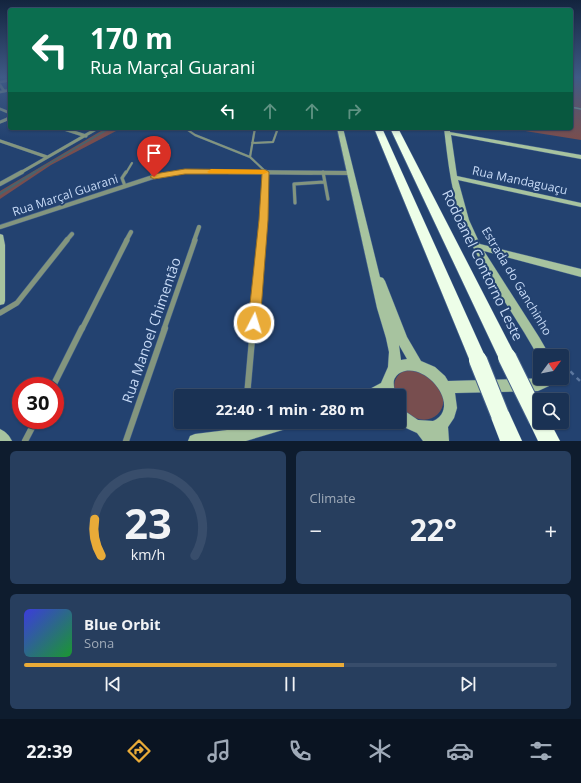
<!DOCTYPE html>
<html lang="en">
<head>
<meta charset="utf-8">
<style>
  :root { --surface:#1a3254; --page:#273e5e; --text:#f1f3f6; --muted:#9faab8; --line:#384d6b; --accent:#e9ab38 }
  body { margin:0; font-family:"Open Sans",sans-serif; background:var(--page); color:var(--text); height:100vh; display:flex; flex-direction:column; font-size:15px; white-space:nowrap }
  * { box-sizing:border-box; margin:0 }
  p { font-size:13px; color:var(--muted) }
  .icon { flex:none; width:22px; height:22px; fill:none; stroke:currentColor; stroke-width:2; stroke-linecap:round; stroke-linejoin:round }
  .map { position:relative; height:441px; overflow:hidden }
  .side { display:flex; flex-direction:column; gap:10px; padding:10px; background:#0e1c2e; flex:1 }
  .side>* { flex:none }
  .guide { position:absolute; left:8px; top:8px; width:565px; height:122px; border-radius:4px; box-shadow:0 1px 3px #0004,0 0 0 1px var(--line); background:#0b6e4f; color:#fff; overflow:hidden }
  .needle { width:26px; rotate:58deg }
  .buttons { position:absolute; left:533px; top:349px; display:grid; gap:8px }
  .buttons a { display:grid; place-items:center; width:36px; height:36px; border-radius:4px; background:var(--surface); box-shadow:0 1px 3px #0004,0 0 0 1px var(--line); font-size:20px }
  .speed { position:absolute; left:12px; top:377px; display:flex; gap:8px; font-size:20px; font-weight:700; text-align:center }
  .speed>* { display:grid; place-content:center; width:52px; height:52px; border-radius:50%; background:var(--surface); box-shadow:0 1px 3px #0004,0 0 0 1px var(--line); line-height:1 }
  .speed .limit { border:6px solid #d22; background:#fff; color:#111 }
  .pin { position:absolute; display:grid; place-items:center; width:34px; height:34px; color:#fff; margin:-41px -17px; border-radius:50% 50% 50% 0; rotate:-45deg; box-shadow:0 0 4px #0007 }
  .pin .icon { rotate:45deg }
  .me { position:absolute; width:44px; margin:-22px; rotate:5deg; stroke-linejoin:round; filter:drop-shadow(0 0 3px #0008) }
  .turn { display:flex; align-items:center; gap:14px; height:84px; padding:0 16px; font-size:18px }
  .turn .icon { width:52px; height:52px; stroke-width:2.5 }
  .turn b { display:block; font-size:28px; line-height:34px }
  .lanes { display:flex; align-items:center; height:38px; padding:0 16px; background:#0003; justify-content:center; gap:20px; direction:ltr }
  .lanes .off { opacity:.35 }
  .big { font-size:30px; font-weight:700; line-height:1.1 }
  .side .tile { flex:1; display:flex; flex-direction:column; justify-content:center; gap:6px; min-width:0; padding:0 14px; border-radius:6px; background:var(--page) }
  .side .dial { align-items:center; gap:0 }
  .dial svg { height:104px; overflow:visible; fill:none; stroke:var(--line); stroke-width:7; stroke-linecap:round; text-anchor:middle }
  .dial text { fill:var(--text); stroke:none }
  .song { display:flex; align-items:center; gap:12px }
  .cover { width:48px; height:48px; border-radius:6px; background:linear-gradient(135deg,hsl(240 70% 55%),hsl(130 70% 35%)) }
  .played { height:4px; border-radius:2px; background:linear-gradient(90deg,var(--accent) 60%,var(--line) 60%) }
  .keys { display:flex; justify-content:space-around; direction:ltr }
  .heat { display:flex; justify-content:space-between; align-items:center; font-size:22px; direction:ltr }
  .side .tiles { flex:1; display:grid; gap:10px; grid-template-columns:1fr 1fr }
  .tile:last-child { grid-column:span 2 }
  .trip { position:absolute; left:174px; top:389px; width:232px; height:40px; border-radius:4px; background:var(--surface); box-shadow:0 1px 3px #0004,0 0 0 1px var(--line); font-weight:700; line-height:40px; text-align:center }
  .tabs { display:flex; height:64px; justify-content:space-around; align-items:center; background:#0a1422; color:var(--muted) }
  .tabs .icon { width:28px; height:28px }
  .tabs .selected { color:var(--accent) }
  .tabs b { font-size:18px; color:var(--text) }
  .map>svg:first-child { display:block }
</style>
</head>
<body>
<div class="map">
<svg width="581" height="441" viewBox="0 0 581 441">
  <rect width="100%" height="100%" fill="#234270"/>
  <path fill="#784e4f" d="M571,77H581V140L506,128H571Z
    M106,128H120L118,130L51,165L0,199V191Z
    M409,369C415,371 427,373 432,378C463,409 423,439 399,404V396H395C392,383 395,373 409,369Z"/>
  <g fill="none" stroke-linecap="round" stroke-linejoin="round">
    <path stroke="#49636c" stroke-width="2" d="M33,173L110,128"/>
    <path stroke="#49636c" stroke-width="2.5" d="M0,194L35,172"/>
    <g stroke="#44608b" stroke-width="2">
      <path id="lane-far2" d="M571,107L581,109"/>
    </g>
    <g stroke="#44608b" stroke-width="2.5">
      <path id="lane-far1" d="M185,128L195,135L250,157L266,172
        M252,143L273,142L278,128
        M250,157L255,128
        M126,173L132,163
        M152,173L168,145"/>
    </g>
    <g stroke="#44608b" stroke-width="4">
      <path id="lane" d="M152,172L153,177
        M323,172L328,199
        M125,186L122,178L126,172
        M295,203L294,184L324,182"/>
    </g>
    <g stroke="#44608b" stroke-width="3">
      <path id="street-far4" d="M0,82L10,80
        M0,85L4,91
        M0,92L10,90
        M0,109L10,113
        M7,119L10,118"/>
    </g>
    <g stroke="#44608b" stroke-width="3.5">
      <path id="street-far3" d="M0,122L10,118
        M61,128L86,136
        M0,141L47,157
        M20,173L98,128
        M177,173L185,171L312,173"/>
    </g>
    <g stroke="#44608b" stroke-width="5">
      <path id="street-far2" d="M229,172L350,173
        M0,184L22,172
        M0,227L153,177L182,172
        M66,241L72,234
        M126,241L131,232
        M194,241L199,227
        M261,241L266,172"/>
    </g>
    <g stroke="#44608b" stroke-width="6">
      <path id="street-far1" d="M0,313L17,303L67,240
        M82,329L127,240
        M164,329L195,240
        M253,329L261,240"/>
    </g>
    <g stroke="#44608b" stroke-width="7">
      <path id="street" d="M53,386L82,328
        M247,396L253,328
        M25,441L36,420
        M126,441L165,328
        M242,441L244,422"/>
    </g>
    <g stroke="#44608b" stroke-width="1">
      <path id="secondary" d="M337,128H343L380,277L383,278L385,281L407,337L421,361L435,367L445,376L448,381L554,378L549,386L538,391L455,393L457,408L454,418L448,427L449,441H423L417,433L406,428L398,422H399V407L418,420L433,421C461,408 430,366 405,371C400,372 396,375 394,380C393,385 395,391 395,396H365L366,391L381,383L388,367L389,352L386,338L377,308ZM399,345L407,359L401,360Z
        M444,128H450V132L581,155V159L451,135L457,176L581,203V207L458,180L469,220L480,244L581,269V277L484,251L539,337L550,356H540V360C517,317 486,278 466,232C452,200 448,162 444,128Z
        M0,234L3,235L5,245V301L4,304L0,305Z
        M263,422H293L291,427L286,429L246,441H188L190,436L195,434L243,428Z
        M0,429C6,432 9,435 12,441H0Z"/>
    </g>
    <g stroke="#44608b" stroke-width="1">
      <path id="highway" d="M374,128H382L484,354L487,360L484,366L478,369L472,366Z
        M390,128H398L513,351L516,357L513,363L507,366L501,363Z
        M500,405L507,408L522,441H500L490,415L493,408Z
        M538,410L540,411V422H550L560,441H538L528,420L531,413Z"/>
    </g>
    <path stroke="#5d78a0" stroke-width="2.5" stroke-dasharray="4.5 4.5" stroke-linecap="butt" d="M562,370H569L581,382"/>
    <use href="#lane-far2" stroke="#83957e" stroke-width="1.5"/>
    <use href="#lane-far1" stroke="#83957e" stroke-width="2"/>
    <use href="#lane" stroke="#83957e" stroke-width="3"/>
    <use href="#street-far4" stroke="#83957e" stroke-width="2.5"/>
    <use href="#street-far3" stroke="#83957e" stroke-width="3"/>
    <use href="#street-far2" stroke="#83957e" stroke-width="4"/>
    <use href="#street-far1" stroke="#83957e" stroke-width="5"/>
    <use href="#street" stroke="#83957e" stroke-width="6"/>
    <use href="#secondary" fill="#a7c39f" fill-rule="evenodd"/>
    <use href="#highway" fill="#edfee8" fill-rule="evenodd"/>
    <g stroke="#44608b" stroke-width="20" stroke-linecap="butt">
      <path id="highway-bridge" d="M507,357L538,420
        M478,360L500,415"/>
    </g>
    <use href="#highway-bridge" stroke="#edfee8" stroke-width="18"/>
  </g>
  <linearGradient id="sky" x2="0" y2="1"><stop stop-color="#13243e"/><stop offset="0.56" stop-color="#3f5a86"/><stop offset="1" stop-color="#3f5a86" stop-opacity="0"/></linearGradient>
  <rect width="581" height="138" fill="url(#sky)"/>
  <path fill="#e9ab38" stroke="#976f24" d="M185,169L266,170L269,172L268,220L260,323L258,327L254,328L249,327L248,323L259,220L262,174H185L154,179L150,177L154,174Z"/>
  <path fill="#f59e0b" d="M211,169L264,170L268,172L264,174L209,173L207,172Z"/>
  <g text-anchor="middle" dominant-baseline="central" stroke-width="4" stroke-linejoin="round" paint-order="stroke">
    <g font-size="12" fill="#c7daf6" stroke="#234270">
      <text transform="translate(520 180) rotate(12)">Rua Mandaguaçu</text>
      <text transform="translate(65 195) rotate(-18)">Rua Marçal Guarani</text>
      <text transform="translate(517 281) rotate(59)">Estrada do Ganchinho</text>
    </g>
    <g font-size="14" fill="#c7daf6" stroke="#234270">
      <text transform="translate(483 265) rotate(64)">Rodoanel Contorno Leste</text>
      <text transform="translate(151 330) rotate(-71)">Rua Manoel Chimentão</text>
    </g>
  </g>
</svg>
<div class="buttons">
<a><svg class="needle" viewBox="-14 -14 28 28"><path d="M0-13l5 13h-10z" fill="#e53935"/><path d="M0 13l5-13h-10z" fill="#9faab8"/></svg></a>
<a><svg class="icon" aria-label="search" viewBox="0 0 24 24"><circle cx="10" cy="10" r="6"/><path d="M15 15l6 6"/></svg></a>
</div>
<div class="speed"><div class="limit">30</div></div>
<div class="pin" style="left:154px;top:177px;background:#d93025"><svg class="icon" aria-label="arrive" viewBox="0 0 24 24"><path d="M6 21V4h12l-3 4 3 4H6"/></svg></div>
<svg class="me" style="left:254px;top:323px" viewBox="-20 -20 40 40"><circle r="17" fill="#e9ab38" stroke="#fff" stroke-width="3"/><path d="M0-11L8 9 0 5-8 9z" fill="#fff"/></svg>
<div class="trip">22:40 · 1 min · 280 m</div>
<div class="guide">
<div class="turn"><svg class="icon" aria-label="left" viewBox="0 0 24 24"><path d="M17 20v-9H6M10 6l-5 5 5 5"/></svg><div><b>170 m</b>Rua Marçal Guarani</div></div>
<div class="lanes"><svg class="icon" aria-label="left" viewBox="0 0 24 24"><path d="M17 20v-9H6M10 6l-5 5 5 5"/></svg><svg class="icon off" aria-label="ahead" viewBox="0 0 24 24"><path d="M12 20V5M6 11l6-6 6 6"/></svg><svg class="icon off" aria-label="ahead" viewBox="0 0 24 24"><path d="M12 20V5M6 11l6-6 6 6"/></svg><svg class="icon off" aria-label="right" viewBox="0 0 24 24"><path d="M7 20v-9h11M14 6l5 5-5 5"/></svg></div>
</div>
</div>
<section class="side">
<div class="tiles">
<div class="tile dial"><svg viewBox="0 0 100 80">
<path d="M14 69A42 42 0 1 1 86 69"/>
<path d="M14 69A42 42 0 0 1 9 41" stroke="#e9ab38"/>
<text x="50" y="56" font-size="32" font-weight="700">23</text>
<text x="50" y="72" font-size="11">km/h</text>
</svg></div>
<div class="tile"><p>Climate</p>
<div class="heat"><a>−</a><b class="big">22°</b><a>+</a></div>
</div>
<div class="tile">
<div class="song"><i class="cover"></i><div><b>Blue Orbit</b><p>Sona</p></div></div>
<div class="played"></div>
<div class="keys"><svg class="icon" aria-label="previous" viewBox="0 0 24 24"><path d="M18 5L8 12l10 7zM5 5v14"/></svg><svg class="icon" aria-label="pause" viewBox="0 0 24 24"><path d="M8 5v14M16 5v14"/></svg><svg class="icon" aria-label="next" viewBox="0 0 24 24"><path d="M6 5l10 7-10 7zM19 5v14"/></svg></div>
</div>
</div>
</section>
<nav class="tabs">
<b>22:39</b>
<svg class="icon selected" aria-label="directions" viewBox="0 0 24 24"><path d="M12 3l9 9-9 9-9-9zM9 14v-3h6M13 9l2 2-2 2"/></svg>
<svg class="icon" aria-label="music" viewBox="0 0 24 24"><path d="M9 18V5l10-2v13"/><circle cx="6" cy="18" r="3"/><circle cx="16" cy="16" r="3"/></svg>
<svg class="icon" aria-label="phone" viewBox="0 0 24 24"><path d="M5 4h4l2 5-3 2q2 4 5 5l2-3 5 2v4C11 20 4 13 5 4z"/></svg>
<svg class="icon" aria-label="climate" viewBox="0 0 24 24"><path d="M12 3v18M4 7l16 10M4 17L20 7"/></svg>
<svg class="icon" aria-label="car" viewBox="0 0 24 24"><path d="M5 17H2v-5l4-1 3-4h7l3 4 3 1v5h-3M9 17h6M6 11h13"/><circle cx="7" cy="17" r="2"/><circle cx="17" cy="17" r="2"/></svg>
<svg class="icon" aria-label="filters" viewBox="0 0 24 24"><path d="M4 7h16M4 17h16"/><circle cx="9" cy="7" r="2"/><circle cx="15" cy="17" r="2"/></svg>
</nav>
</body>
</html>
